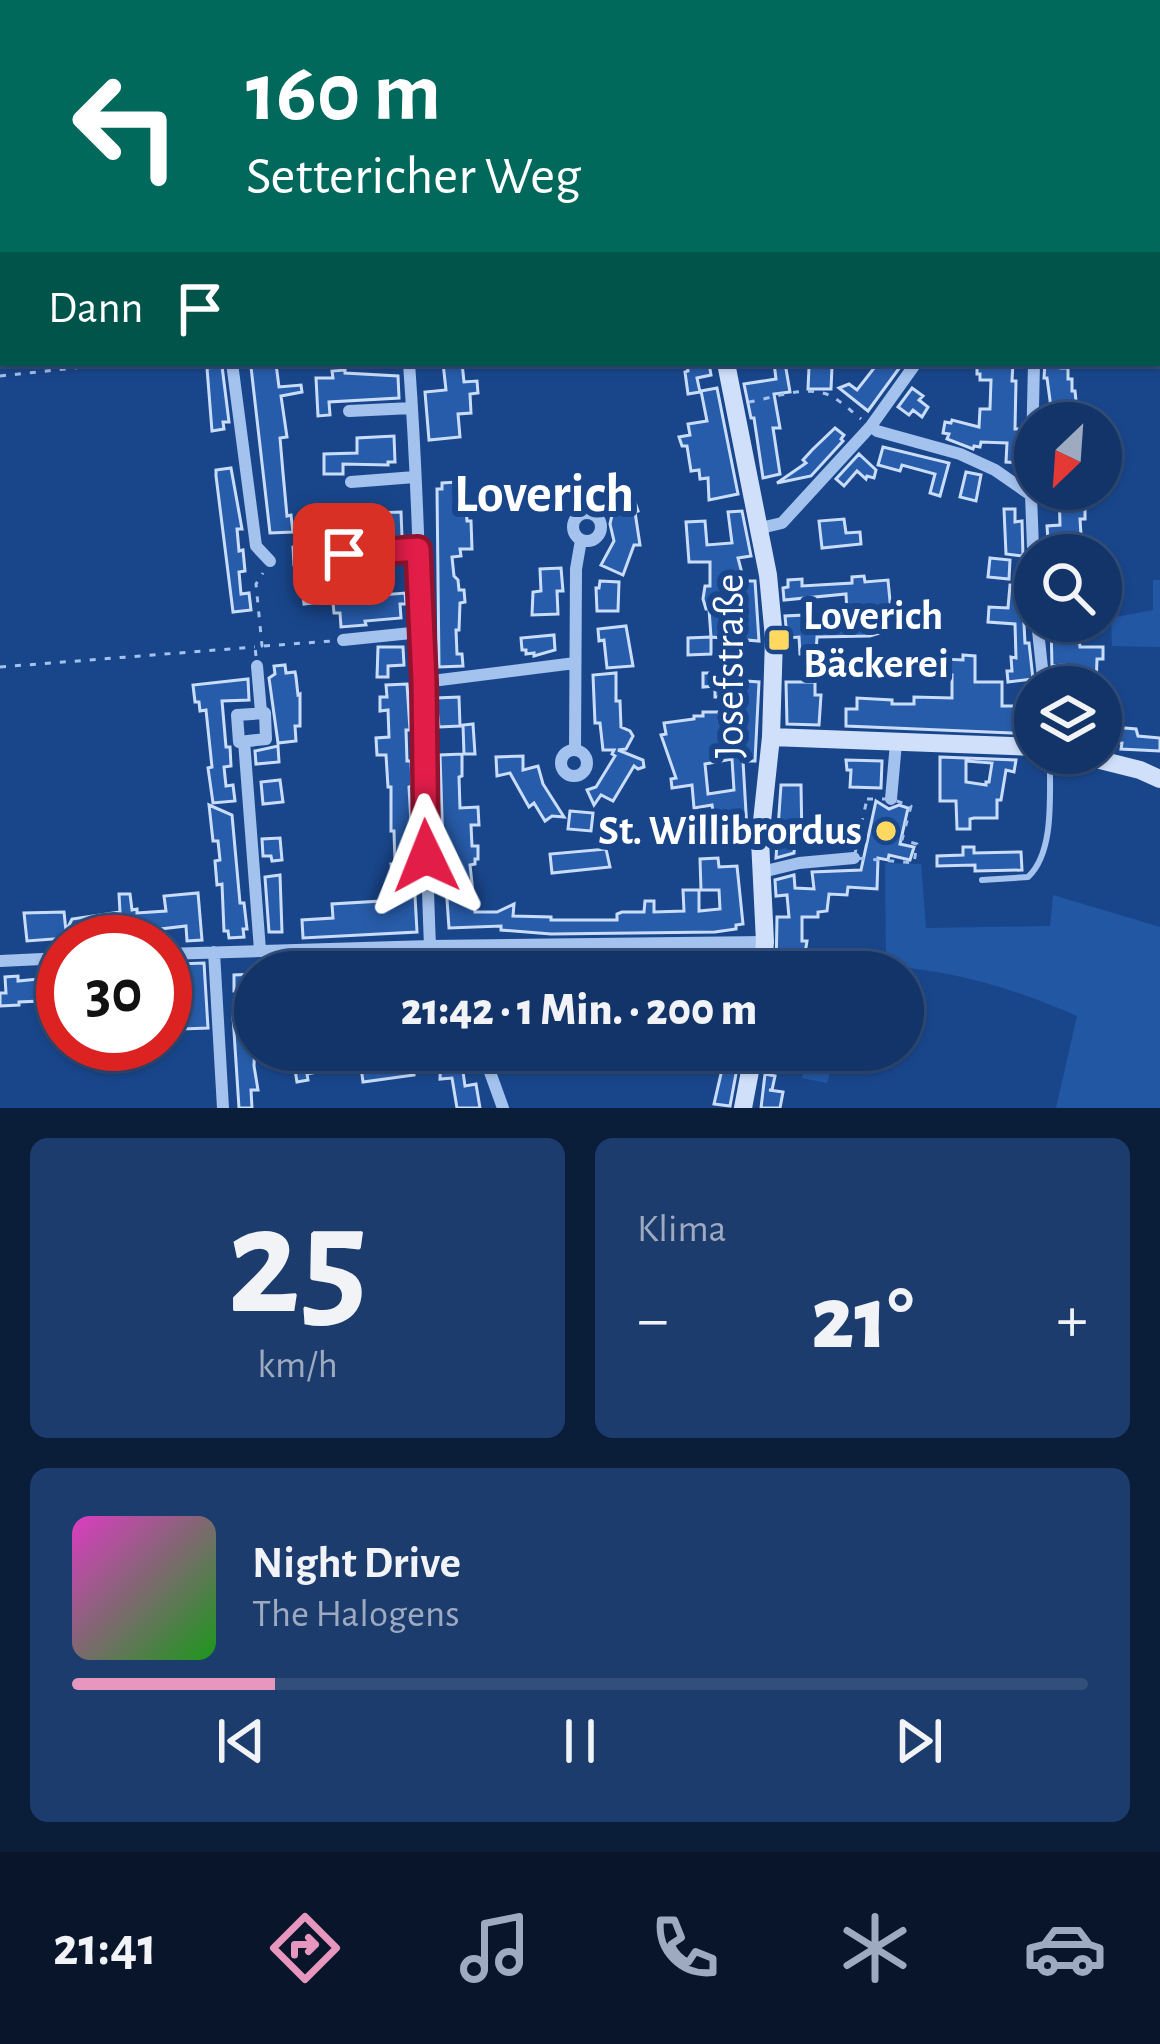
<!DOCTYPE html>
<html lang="de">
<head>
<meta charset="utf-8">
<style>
  :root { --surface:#133468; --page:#1c3c6e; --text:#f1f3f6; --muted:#9daac0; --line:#324f7c; --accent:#e797bd }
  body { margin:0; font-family:"Alegreya Sans",sans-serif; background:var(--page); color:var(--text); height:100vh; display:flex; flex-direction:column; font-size:45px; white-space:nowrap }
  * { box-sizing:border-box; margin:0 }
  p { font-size:39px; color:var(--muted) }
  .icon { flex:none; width:66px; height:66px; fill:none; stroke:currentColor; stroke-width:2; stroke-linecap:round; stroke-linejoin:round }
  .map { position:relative; height:1108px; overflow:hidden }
  .drawer { display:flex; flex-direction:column; gap:30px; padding:30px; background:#0a1d39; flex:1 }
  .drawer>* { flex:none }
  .banner { position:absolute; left:0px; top:0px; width:1161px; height:366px; box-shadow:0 3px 9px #0004,0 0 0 3px var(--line); background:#00695c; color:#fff; overflow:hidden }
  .needle { width:78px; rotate:205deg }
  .controls { position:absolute; left:1014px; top:402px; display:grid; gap:24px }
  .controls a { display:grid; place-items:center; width:108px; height:108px; border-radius:50%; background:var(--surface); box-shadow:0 3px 9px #0004,0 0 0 3px var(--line); font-size:60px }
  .speed { position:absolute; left:36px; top:915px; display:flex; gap:24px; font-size:60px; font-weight:700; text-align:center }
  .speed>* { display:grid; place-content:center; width:156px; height:156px; border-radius:50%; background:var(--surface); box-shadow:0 3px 9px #0004,0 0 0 3px var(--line); line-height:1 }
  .speed .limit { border:18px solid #d22; background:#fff; color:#111 }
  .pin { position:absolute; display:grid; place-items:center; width:102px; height:102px; color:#fff; margin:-51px; border-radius:24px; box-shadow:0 6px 18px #0006 }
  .me { position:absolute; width:132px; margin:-66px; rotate:358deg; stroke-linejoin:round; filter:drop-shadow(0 0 9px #0008) }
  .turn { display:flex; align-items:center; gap:42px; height:252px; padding:0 48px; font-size:54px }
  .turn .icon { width:156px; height:156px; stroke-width:2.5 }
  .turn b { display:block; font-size:84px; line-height:102px }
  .then { display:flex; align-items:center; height:114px; padding:0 48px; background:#0003; gap:24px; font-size:45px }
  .big { font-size:90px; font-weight:800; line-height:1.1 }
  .drawer .tile { flex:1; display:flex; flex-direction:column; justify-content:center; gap:18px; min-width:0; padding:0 42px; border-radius:18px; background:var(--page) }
  .drawer .dial { align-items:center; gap:0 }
  .dial b { font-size:156px; line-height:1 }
  .song { display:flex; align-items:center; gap:36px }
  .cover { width:144px; height:144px; border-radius:18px; background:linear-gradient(135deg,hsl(310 70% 55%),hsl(120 70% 35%)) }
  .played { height:12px; border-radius:6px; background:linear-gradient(90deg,var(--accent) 20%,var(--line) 20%) }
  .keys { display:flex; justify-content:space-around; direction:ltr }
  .heat { display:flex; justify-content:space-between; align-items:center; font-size:66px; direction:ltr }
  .drawer .tiles { flex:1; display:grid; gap:30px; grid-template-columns:1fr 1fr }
  .tile:last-child { grid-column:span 2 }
  .trip { position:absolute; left:234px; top:951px; width:690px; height:120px; border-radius:60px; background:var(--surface); box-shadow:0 3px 9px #0004,0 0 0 3px var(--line); font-weight:800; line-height:120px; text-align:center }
  .tabs { display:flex; height:192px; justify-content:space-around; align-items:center; background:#08152a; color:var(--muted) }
  .tabs .icon { width:84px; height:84px }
  .tabs .selected { color:var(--accent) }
  .tabs b { font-size:54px; color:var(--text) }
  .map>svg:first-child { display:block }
</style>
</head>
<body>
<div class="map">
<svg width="1160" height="1108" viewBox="0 0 1160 1108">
  <rect width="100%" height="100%" fill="#19468b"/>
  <path fill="#2257a4" d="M832,0H1082V3H832Z
    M1153,580H1160V647L1112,646L1111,618L1153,610Z
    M885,863L921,864L926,928L1050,926L1053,895L1160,927V1108H1056L1077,1016C1016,989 952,970 886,966Z
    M806,1050H836L827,1083L802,1078Z"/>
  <path fill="#275caa" stroke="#c9ddfa" stroke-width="3" fill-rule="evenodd" d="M255,363L276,364L279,387L301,385L302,392L281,396L287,437L280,438L283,473L287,516L291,515L293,532L270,533L251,367L256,366Z
    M443,363H462L464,382L477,381L478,393L470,394L471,413L458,414L460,437L429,440L425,392L446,390Z
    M687,363H709L711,375L697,378L700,392L688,394L685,372L688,371Z
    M774,363H785L790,392L774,394L780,428H773L780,474L763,478L754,418H751L744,384L776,379Z
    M878,363H903L868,411L839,388L849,384L857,390Z
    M977,363H1013L1012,381H1016L1015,429H1022L1021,463L1006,462L1007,443L981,442L980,447L974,446L973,449L947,439L949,434L943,433L945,422L951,423L952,420L979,427L980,409H990L991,380H980V374H977Z
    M1045,363H1061V368H1068V379H1072V391H1075L1077,411L1052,415L1047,378H1044Z
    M222,366L229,422H223L224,429L212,431L207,368Z
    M809,367H832L831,389H808Z
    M345,370V373L398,376L399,398L329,402L330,415L318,416L316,378H333L332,371Z
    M717,388L738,494L709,500L708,478L700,479L699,470L691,471L687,446H682L679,437L690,435L688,424L707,421L701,391Z
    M912,388L923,396L919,400L928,407L922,417L913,410L909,415L898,407Z
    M835,428L844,435L841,439L843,441L811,476L777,483L806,463L803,460L812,450Z
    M394,436L395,462H388V465L343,464V474H324V454L357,453V438Z
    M883,447L949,463L940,496L930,493L935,474L902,465L900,471L878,465Z
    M859,454L876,470L874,478L867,476L866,479L857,471L844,486L836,479Z
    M231,468L242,529H237L239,551L243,550L245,571L239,572L241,594L249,593L251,610L233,612L216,476V470Z
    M966,472L981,475L976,501L960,497Z
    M457,482L458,506H466L467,521H471L472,549H460L461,556L452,557L454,576L458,580L459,590H464L465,602L460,603L459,630H456L457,654H462L463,666L439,667L437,489H442V483Z
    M629,484L638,511L635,512L640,545H634L623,575L601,565L614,541L610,524L612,515L607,500L610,498L608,491Z
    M1059,489H1084L1090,496L1085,501V519H1080L1082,551H1076V555H1056L1055,539L1048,540L1047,526L1060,525Z
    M372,509L373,513L401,512L402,537L334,539L333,515L357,514V510Z
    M1004,509H1015V522L1022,521L1023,556L1006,554Z
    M742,511L751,556L738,558L744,581H755L759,641L711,637L709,609H706L703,599L705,586H710V562H689L686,522L705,521L707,545L732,543L728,512Z
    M844,519L846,533L860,532L861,544L822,548L819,521Z
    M312,545L321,602L304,604L300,565H294L293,547Z
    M990,558L1010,560L1009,579L988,577Z
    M561,568L563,591H557L558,614L532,615L533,592L541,591L540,569Z
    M864,576L865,582L888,580L892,622H880V633L870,636L817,637L816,654H800L799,637L787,638L785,616L847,613L846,594L784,600L783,588L788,587V580L802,579V586L852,583V577Z
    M600,581L619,582L618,611H597L596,588H599Z
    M1010,585L1022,586L1025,643H1029L1033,679L1008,682L1007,671H1012L1011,657L1016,658L1015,624L988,622L989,607L1008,608Z
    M405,593L406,604H400L401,618L365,621L366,625L341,627L340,613H334L333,603L363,601V597L369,596Z
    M1068,623L1070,639L1079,638L1080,647H1103V659H1097L1096,687H1064V665L1052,666L1051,624Z
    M626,626L633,666L607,668L604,640L599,641L598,629Z
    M554,635L555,650L534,656V653L526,654V650H522L521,638Z
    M711,637V654L688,655V638Z
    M378,647H403L404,665L388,666V677H377Z
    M963,655L975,656V682H1002V706H1029L1030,720H1035V734L846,726V709H857V698L892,700V704H914V697L952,698V675L923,674V658L963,660Z
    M285,665L286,673L295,672L296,677L298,695L300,694V726H295L296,741L278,743L269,678L275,674L274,666Z
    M616,673V701H620L621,727L630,731L633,736L626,749L618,750L643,760L644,767L638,769L634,766L613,801L601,795L594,805L587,790L596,787L615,756L612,754L614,750H603L600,723H595L593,675Z
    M703,673H727V677H740L746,681L759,682L755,761H743L747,830L716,832L712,805L694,808L692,785L672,788L671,779L676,778L661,735L666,734L664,723L694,719V716H703V712H719V720H742L744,697H715V686L703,687ZM732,759L734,790L708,794L705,764Z
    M248,679L249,700L222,701L226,747H230L231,766L224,767L226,786L233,785L235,801L213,803L208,768L212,767L206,710L200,711L199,702H195L193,685Z
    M786,682H815V695H821L819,725L787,724Z
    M407,684L410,730H406L407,761H411L412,786L409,787L417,932L303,938L302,920L333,918L332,904L398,900L397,879L393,880L391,864H395L394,831H391V787H388L386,755H377L376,738L389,737L388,710L380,711V697H387L386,685Z
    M459,697L460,726L439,727L436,698Z
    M473,724L475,754H464L463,725Z
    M1101,726L1136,729L1138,736L1160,738V751L1121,749L1122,743L1101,741Z
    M278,746L279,762L256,764L255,751Z
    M462,754V776L459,777L460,808L478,807L479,825H471L472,846H478V859H475V864L470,865L475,912H497L514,904L513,916L551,917V920H617V914L622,912H644L645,901H654V912L684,911L683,890H699V911L720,909L719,890H701L700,859L718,858L719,867L737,866L743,924L736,925V929L715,932L551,934L501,930V926L449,928L445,871H451L450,847H443L440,755Z
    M523,756V770L538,766L543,784L564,817L552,816L545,821L534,803L529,807L510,773L497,776L496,757Z
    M940,757L1016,760L1014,772L1006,770L1001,800H997V818H974L970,819V829H957L956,801H940ZM966,761L992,763L989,782H986V785L966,782Z
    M846,760L882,761L881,788L850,787L851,770H847Z
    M280,780L283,802L263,804L261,782Z
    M781,785H801L802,841H795L794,853L776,858Z
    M876,801L889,809L899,805L908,808L900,844L914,847L910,860L889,855L888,860L878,858L877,889L848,887L847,895L829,894L827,911L818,912V917H802V941H807L802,972H776L777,917H789L787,895L776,896L775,880L794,875L795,888L814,889L812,872L861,870Z
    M209,805L232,815L240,903H244L247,929H243L244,937L229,938L228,931H224L222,884L217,885L215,861L220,860L218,841H213Z
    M570,811L593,813L591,831L568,829Z
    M280,838L282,860L272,861L271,856H263L262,839Z
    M963,847H974V853L1021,852L1022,870L975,871V865L937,866V856L963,855Z
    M606,849L610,867L552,873L550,854Z
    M280,875L282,932H269L265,877Z
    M198,893L202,940L187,941L186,926L67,940L66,938L27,941L24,913L64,912L66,931L72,919L120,912L119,894H130L132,910L137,909V913L166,911L164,896Z
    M715,953L716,972H703V966H684V972H625L627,954Z
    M204,963L208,1028L182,1029L181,1017H173L171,984H165V970L178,969V964Z
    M56,974L57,996L41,997V1001L19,1002V1005L0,1006V993H6L5,977L18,976V981L39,979V975Z
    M255,974V990L234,991V975Z
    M249,1015L251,1041H255L254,1066L258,1090H251L252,1108H239L233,1016Z
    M441,1050H460L465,1086L476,1084L480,1108H457L452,1078L440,1079Z
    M314,1054L317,1072L307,1074L308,1080L297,1082L293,1057Z
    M403,1054L412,1055L414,1075L363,1082L361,1067H366V1063L390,1059L389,1056Z
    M724,1061L738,1063L730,1106L714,1104Z
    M765,1074L775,1076L772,1090H769L783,1092L780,1108H761Z"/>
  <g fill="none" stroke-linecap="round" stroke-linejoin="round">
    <path stroke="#a3c2ee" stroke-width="3" stroke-dasharray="6 9" stroke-linecap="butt" d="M1084,3L1085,0
      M1158,105H1160
      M0,376L121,363
      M749,402C773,398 805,385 829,395C841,401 851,411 861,419
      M264,646L332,641
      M256,656L255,647L262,646L256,584L263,573
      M0,667L255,647
      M867,799H891L911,806L902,840L917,844L914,863L854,858Z"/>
    <path stroke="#a3c2ee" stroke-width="6" d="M982,880L1028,877C1056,851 1049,790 1050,753
      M331 1061a10 10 0 1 1 20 0a10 10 0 1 1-20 0Z"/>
    <path stroke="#a3c2ee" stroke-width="12" d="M370,0V3
      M232,363L256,546L270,561
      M409,363C423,557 422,751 430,946
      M1034,363L1031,495L1035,600
      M349,411L412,408
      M871,426L877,431L960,454L995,470L1031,495
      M351,482L415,477
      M573 527a14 14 0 1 1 28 0a14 14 0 1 1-28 0Z
      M761,528L782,523L871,426L916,363
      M344,554L418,549
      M1037,621L1044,687
      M343,640L421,632
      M257,666L261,712
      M424,682L575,663
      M265,713L266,739L239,742L237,715Z
      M244,741L260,950
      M575,750L576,569L581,540
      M561 763a13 13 0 1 1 26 0a13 13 0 1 1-26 0Z
      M891,799L896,743
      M762,872L799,863L854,858
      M445,946L454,972
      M214,952L223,1108
      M165,954L430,946L765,942
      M0,961L63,958
      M482,1050L503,1108"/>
    <path stroke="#d0e0fa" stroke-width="18" d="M725,3V0
      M726,363L768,575L774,638L771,737L760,840L765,942L762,972
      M771,737L1035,747
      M1072,753L1140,770L1160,779
      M743,1108L754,1050"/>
  </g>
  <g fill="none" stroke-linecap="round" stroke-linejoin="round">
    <g stroke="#92132f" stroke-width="30">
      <path id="route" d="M344,554L418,549L424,682L426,856"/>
    </g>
    <use href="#route" stroke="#e11d48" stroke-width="21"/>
  </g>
  <g fill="#ffd860" stroke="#19468b" stroke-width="4.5">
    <rect x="767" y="628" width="24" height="24" rx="6"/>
    <circle cx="886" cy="831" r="12"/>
  </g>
  <g text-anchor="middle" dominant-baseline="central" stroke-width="12" stroke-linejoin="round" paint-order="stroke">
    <g font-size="42" font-weight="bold" fill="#fff" stroke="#19468b" text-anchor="start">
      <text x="803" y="616">Loverich<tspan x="803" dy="48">Bäckerei</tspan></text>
      <text x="862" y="831" text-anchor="end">St. Willibrordus</text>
    </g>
    <g font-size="42" fill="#fff" stroke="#19468b">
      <text transform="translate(730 666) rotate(-90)">Josefstraße</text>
    </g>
    <g font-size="54" font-weight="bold" fill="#fff" stroke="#19468b">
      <text x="544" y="495">Loverich</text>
    </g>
  </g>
</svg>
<div class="controls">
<a><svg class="needle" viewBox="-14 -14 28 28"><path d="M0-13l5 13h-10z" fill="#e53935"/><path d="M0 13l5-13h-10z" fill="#9daac0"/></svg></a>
<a><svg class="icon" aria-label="search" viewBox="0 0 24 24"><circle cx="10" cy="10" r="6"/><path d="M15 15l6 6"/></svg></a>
<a><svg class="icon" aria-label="layers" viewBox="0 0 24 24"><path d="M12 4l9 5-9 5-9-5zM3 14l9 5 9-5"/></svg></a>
</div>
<div class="speed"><div class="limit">30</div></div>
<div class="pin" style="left:344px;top:554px;background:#d93025"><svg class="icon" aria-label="arrive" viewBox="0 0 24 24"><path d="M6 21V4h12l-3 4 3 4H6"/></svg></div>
<svg class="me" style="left:426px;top:856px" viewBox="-20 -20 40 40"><path d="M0-17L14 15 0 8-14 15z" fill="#e11d48" stroke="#fff" stroke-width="4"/></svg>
<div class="trip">21:42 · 1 Min. · 200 m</div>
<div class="banner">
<div class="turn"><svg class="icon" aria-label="left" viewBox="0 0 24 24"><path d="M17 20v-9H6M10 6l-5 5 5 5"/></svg><div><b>160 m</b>Settericher Weg</div></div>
<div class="then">Dann<svg class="icon" aria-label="arrive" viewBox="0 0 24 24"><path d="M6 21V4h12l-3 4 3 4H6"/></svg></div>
</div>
</div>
<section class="drawer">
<div class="tiles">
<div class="tile dial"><b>25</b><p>km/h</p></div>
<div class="tile"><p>Klima</p>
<div class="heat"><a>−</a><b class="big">21°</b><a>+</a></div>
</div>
<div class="tile">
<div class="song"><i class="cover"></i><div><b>Night Drive</b><p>The Halogens</p></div></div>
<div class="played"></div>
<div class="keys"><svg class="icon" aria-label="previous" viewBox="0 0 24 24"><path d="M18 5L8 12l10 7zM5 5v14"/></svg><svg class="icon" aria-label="pause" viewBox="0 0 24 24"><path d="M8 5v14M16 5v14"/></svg><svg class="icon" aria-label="next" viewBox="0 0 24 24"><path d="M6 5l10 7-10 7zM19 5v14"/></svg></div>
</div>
</div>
</section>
<nav class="tabs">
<b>21:41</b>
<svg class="icon selected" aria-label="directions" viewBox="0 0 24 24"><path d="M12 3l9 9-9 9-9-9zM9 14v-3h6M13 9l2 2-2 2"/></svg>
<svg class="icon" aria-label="music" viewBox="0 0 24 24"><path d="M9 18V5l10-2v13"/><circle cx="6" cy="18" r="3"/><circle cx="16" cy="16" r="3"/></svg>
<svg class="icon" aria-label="phone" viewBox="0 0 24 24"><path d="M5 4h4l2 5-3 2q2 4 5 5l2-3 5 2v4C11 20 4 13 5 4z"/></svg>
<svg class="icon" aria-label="climate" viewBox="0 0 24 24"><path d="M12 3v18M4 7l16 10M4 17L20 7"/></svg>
<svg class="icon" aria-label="car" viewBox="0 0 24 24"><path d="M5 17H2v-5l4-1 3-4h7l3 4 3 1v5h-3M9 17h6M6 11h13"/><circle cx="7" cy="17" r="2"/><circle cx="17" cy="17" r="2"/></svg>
</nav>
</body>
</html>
